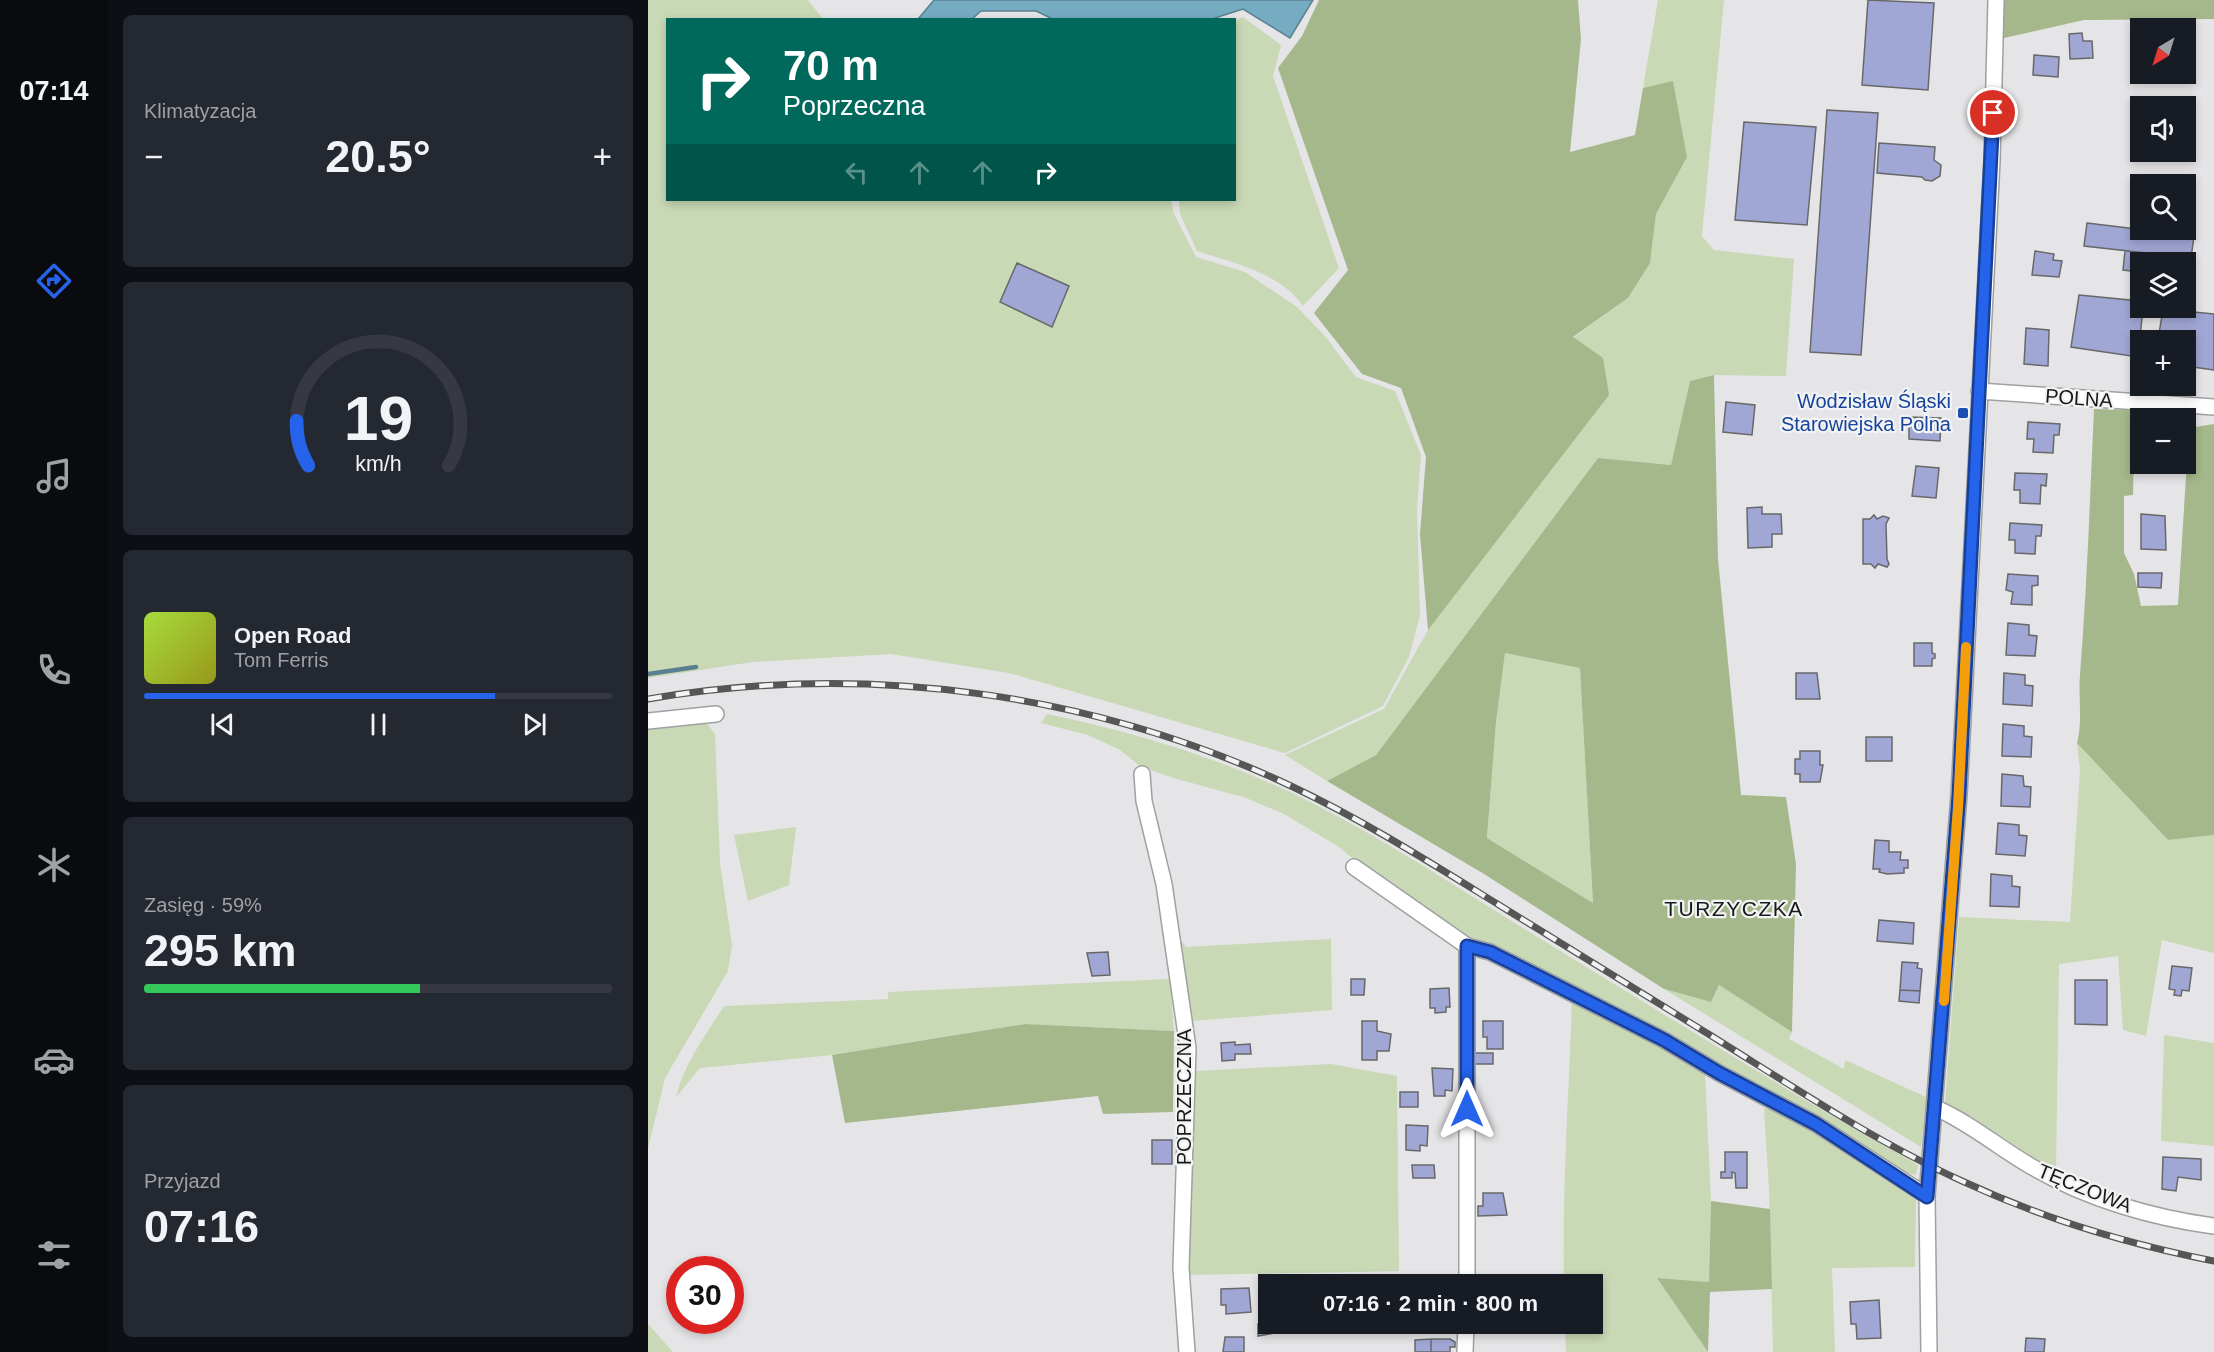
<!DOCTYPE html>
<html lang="pl">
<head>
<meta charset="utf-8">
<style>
  :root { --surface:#171b24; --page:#242831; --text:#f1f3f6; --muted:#9ea1a6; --line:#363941; --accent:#2563eb }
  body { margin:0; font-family:Arial,sans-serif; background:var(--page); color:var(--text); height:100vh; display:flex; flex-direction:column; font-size:22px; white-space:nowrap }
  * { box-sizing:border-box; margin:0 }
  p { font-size:20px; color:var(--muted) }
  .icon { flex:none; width:33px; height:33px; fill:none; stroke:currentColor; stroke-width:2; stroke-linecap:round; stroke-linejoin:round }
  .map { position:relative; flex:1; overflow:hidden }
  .details { display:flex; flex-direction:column; gap:15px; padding:15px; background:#0d0f14; width:540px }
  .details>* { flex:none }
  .top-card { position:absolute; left:18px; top:18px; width:570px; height:183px; border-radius:0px; box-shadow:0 3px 9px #0003; background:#00695c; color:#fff; overflow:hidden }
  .needle { width:39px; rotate:218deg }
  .tools { position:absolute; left:1482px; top:18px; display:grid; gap:12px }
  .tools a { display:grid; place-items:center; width:66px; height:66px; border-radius:0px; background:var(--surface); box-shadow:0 3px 9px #0003; font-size:30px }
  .speed { position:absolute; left:18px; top:1256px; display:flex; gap:12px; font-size:30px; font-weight:700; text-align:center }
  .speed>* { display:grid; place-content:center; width:78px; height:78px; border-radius:50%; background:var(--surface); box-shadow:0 3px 9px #0003; line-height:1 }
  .speed .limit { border:9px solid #d22; background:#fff; color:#111 }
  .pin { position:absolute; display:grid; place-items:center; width:51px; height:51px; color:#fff; margin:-26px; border:3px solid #fff; border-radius:50%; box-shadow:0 2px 6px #0007 }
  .me { position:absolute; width:66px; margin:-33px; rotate:0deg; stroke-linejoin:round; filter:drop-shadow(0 0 4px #0008) }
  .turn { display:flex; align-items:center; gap:21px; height:126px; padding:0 18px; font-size:27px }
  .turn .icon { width:78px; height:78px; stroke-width:2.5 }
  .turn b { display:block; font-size:42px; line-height:51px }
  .lanes { display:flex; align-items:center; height:57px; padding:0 18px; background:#0003; justify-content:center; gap:30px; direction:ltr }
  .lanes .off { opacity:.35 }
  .big { font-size:45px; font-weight:600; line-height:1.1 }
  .details .tile { flex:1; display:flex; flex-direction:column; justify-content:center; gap:9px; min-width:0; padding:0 21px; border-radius:9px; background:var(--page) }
  .details .dial { align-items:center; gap:0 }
  .dial svg { height:156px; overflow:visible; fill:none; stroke:var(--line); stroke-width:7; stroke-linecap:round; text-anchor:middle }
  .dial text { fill:var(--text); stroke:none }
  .song { display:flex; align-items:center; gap:18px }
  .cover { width:72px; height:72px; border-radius:9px; background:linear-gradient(135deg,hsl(80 70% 55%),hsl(60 70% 35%)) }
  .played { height:6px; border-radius:3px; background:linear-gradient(90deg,var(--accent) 75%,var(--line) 75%) }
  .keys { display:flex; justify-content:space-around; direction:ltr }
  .heat { display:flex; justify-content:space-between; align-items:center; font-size:33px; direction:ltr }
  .charge { height:9px; border-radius:4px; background:linear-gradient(90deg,#34c759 59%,var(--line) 0) }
  .trip { position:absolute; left:610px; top:1274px; width:345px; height:60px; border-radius:0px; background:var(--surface); box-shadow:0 3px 9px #0003; font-weight:600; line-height:60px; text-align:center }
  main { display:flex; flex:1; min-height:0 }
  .tabs { display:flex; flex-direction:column; width:108px; justify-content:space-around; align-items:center; background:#090b0e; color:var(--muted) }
  .tabs .icon { width:42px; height:42px }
  .tabs .active { color:var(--accent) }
  .tabs b { font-size:27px; color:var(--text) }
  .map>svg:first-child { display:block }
</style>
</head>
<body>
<main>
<nav class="tabs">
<b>07:14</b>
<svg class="icon active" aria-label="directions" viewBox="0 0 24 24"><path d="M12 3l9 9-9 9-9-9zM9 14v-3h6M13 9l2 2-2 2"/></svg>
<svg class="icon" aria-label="music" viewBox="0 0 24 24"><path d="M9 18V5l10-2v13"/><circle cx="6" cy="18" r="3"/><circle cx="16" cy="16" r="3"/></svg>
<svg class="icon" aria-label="phone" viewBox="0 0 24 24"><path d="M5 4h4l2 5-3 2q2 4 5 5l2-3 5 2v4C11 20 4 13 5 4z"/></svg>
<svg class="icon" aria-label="climate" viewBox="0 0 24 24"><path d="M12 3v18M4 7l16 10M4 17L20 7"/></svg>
<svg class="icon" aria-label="car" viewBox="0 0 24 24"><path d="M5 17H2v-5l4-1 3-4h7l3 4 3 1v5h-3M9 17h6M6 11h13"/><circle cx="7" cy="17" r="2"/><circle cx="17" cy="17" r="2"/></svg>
<svg class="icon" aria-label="filters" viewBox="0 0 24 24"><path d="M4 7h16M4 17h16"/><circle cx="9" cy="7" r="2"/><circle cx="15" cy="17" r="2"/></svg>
</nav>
<section class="details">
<div class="tile"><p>Klimatyzacja</p>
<div class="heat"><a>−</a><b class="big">20.5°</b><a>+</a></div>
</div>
<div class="tile dial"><svg viewBox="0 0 100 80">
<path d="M14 69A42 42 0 1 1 86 69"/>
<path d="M14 69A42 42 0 0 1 8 46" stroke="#2563eb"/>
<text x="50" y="56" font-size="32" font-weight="700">19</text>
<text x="50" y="72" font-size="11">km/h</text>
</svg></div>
<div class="tile">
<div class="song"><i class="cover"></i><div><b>Open Road</b><p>Tom Ferris</p></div></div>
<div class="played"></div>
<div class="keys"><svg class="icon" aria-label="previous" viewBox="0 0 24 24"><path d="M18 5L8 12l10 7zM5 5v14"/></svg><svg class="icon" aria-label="pause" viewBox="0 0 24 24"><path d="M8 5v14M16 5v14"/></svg><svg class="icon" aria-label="next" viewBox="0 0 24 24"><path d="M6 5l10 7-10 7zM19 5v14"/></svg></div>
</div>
<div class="tile"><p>Zasięg · 59%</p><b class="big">295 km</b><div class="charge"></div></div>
<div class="tile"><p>Przyjazd</p><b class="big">07:16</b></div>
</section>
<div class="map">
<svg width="1566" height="1352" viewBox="0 0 1566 1352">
  <rect width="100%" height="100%" fill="#e5e5e7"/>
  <path fill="#c9d8b5" d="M0,0H160L175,19L20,20V200H523L526,214L548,257L597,272L649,307L677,336L708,377L747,391L773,455L769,509L772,616L761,657L735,706L637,753L361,673L243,654L105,662L0,678Z
    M1010,0H1076L1054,236L1066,250L1146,259L1138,376L1066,375L1042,381L1023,465L950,458L728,755L679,781L637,755L736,709L780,630L925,338L980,298L1002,263L1008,214L1039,157L1025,82L995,88Z
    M595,17L633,45L625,76L691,268L655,306C633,273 585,263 549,251L532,214L531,200H586V21Z
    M857,653L932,667L945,903L839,838L848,722Z
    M399,714C492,733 585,762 670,806C744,844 813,890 883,933C1011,1011 1138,1091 1270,1165L1268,1175L1251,1171L1233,1156L1157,1112L823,941L726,877L691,847L636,814L598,798L522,777L492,766L472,750L440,735L393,723Z
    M56,720L67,734L72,863L84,945L80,971L17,1078L0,1149V727Z
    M1429,743L1520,840L1566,835V953L1514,940L1498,1036L1475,1030L1470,956L1411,964L1408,1173L1297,1103L1311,917L1422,922L1432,770Z
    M148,827L141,885L100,901L86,835Z
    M528,933L538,947L683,939L684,1010L544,1021Z
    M522,979L526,1031L376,1024L184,1055L52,1068L28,1097C36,1063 58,1035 76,1006L240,999V992Z
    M1071,985L1144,1032L1141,1039L1196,1069L1197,1060L1278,1097L1273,1147L1016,989L1063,1002Z
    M924,998L1057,1073L1063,1201L1061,1282L1010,1278L1060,1352H918L917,1323H945V1284H916C914,1189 921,1093 924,998Z
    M1516,1035L1566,1043V1146L1513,1141Z
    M683,1064L749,1076L751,1271L538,1275L547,1071Z
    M1126,1107L1207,1154L1268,1198L1267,1267L1184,1268L1187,1352H1267H1125L1121,1189L1116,1109Z
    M0,1324L25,1352H0Z"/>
  <path fill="#a5b88b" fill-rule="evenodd" d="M671,0H930L933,39L922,152L987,135L995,88L1025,81L1039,157L1008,214L1002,263L980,298L925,337L955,358L961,395L780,630L772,534L778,457L753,388L714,374L666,313L700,270L630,68L654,36Z
    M1356,0H1566V19L1436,20L1356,38Z
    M1066,375L1070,559L1093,795L1138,797L1148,864L1144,1032L1071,985L1063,1002L1016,989L836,874L679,781L728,755L950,458L1023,465L1042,381ZM857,653L932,668L945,903L839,838L848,722Z
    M1446,409L1487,410L1485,495L1476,496V553L1486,574L1493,606L1530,605L1541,428L1566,424V835L1520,840L1429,743C1435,720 1430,698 1432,675C1439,586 1442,498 1446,409Z
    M377,1024L526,1031L525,1112L455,1114L450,1096L197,1123L184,1055Z
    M1063,1201L1122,1209L1124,1289L1062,1292L1060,1352L1009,1278L1061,1282Z"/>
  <path fill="#75acc1" stroke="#59808f" stroke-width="1.5" d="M286,0H665L642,38L595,9L564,19L407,20L388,11H333L324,19H270Z"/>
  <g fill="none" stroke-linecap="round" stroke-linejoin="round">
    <path stroke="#59808f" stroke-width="4.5" d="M0,674L48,667"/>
  </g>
  <path fill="#a1a7d4" stroke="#68686a" stroke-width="1.5" d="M1220,0L1286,3L1280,90L1214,85Z
    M1434,33L1435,41H1444L1445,58L1422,59L1421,34Z
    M1386,55L1411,57L1410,77L1385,75Z
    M1179,110L1230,113L1213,355L1162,352Z
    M1096,122L1168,127L1159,225L1087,220Z
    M1231,143L1287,147L1286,160L1293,165L1292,176L1284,181L1277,180L1274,177L1229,173Z
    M1439,223L1546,236L1543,258L1436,246Z
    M1387,251L1406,254L1405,260L1414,261L1411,277L1384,275Z
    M1477,251L1501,253L1500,262H1492V272L1475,270Z
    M369,263L421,286L404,327L352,302Z
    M1431,295L1492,301V308H1495L1490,357L1423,347Z
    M1515,309L1566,314V370L1538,366V340H1510Z
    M1378,328L1401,330L1400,366L1376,364Z
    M1078,402L1107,405L1104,435L1075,432Z
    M1261,417L1293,418L1292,441L1261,439Z
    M1380,422L1412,424L1411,435H1406L1405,453L1385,452L1386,439H1379Z
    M1268,466L1291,468L1288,498L1264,496Z
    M1367,473L1399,474L1398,486L1393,485L1392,504L1372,503V490H1366Z
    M1114,507V514H1133L1134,534H1124V547L1100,548L1099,508Z
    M1493,514L1517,516L1518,550L1493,549Z
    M1226,515L1229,519L1235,516L1241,518L1238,524L1239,559L1241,564L1239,567L1230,564L1227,568L1223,564H1215V519H1222Z
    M1362,523L1394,525L1393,536H1388L1387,554L1367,553V540H1361Z
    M1490,573H1514L1513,588L1490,587Z
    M1360,574L1390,576V585L1384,586V605L1363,604L1365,592L1358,590Z
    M1360,623L1381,625V635L1389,636L1387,656L1358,655Z
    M1266,643H1284V653L1287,654V658L1284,659V666H1266Z
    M1148,673H1169L1172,699H1148Z
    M1356,673L1377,675V685L1385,686L1384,706L1355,704Z
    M1355,724L1376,726V736L1384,737L1383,757L1354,756Z
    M1218,737H1244V761H1218Z
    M1152,751H1172V765H1175L1172,782H1152V774H1147V759H1152Z
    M1354,774L1375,776L1376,786L1383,787L1382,807L1353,806Z
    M1350,823L1371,825V835L1379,836L1377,856L1348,854Z
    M1227,840L1241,841V852H1253L1252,860H1260V868H1256V873L1239,874L1231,872L1232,869H1225Z
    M1343,874L1364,876V886L1372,887L1371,907L1342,906Z
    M1231,920L1266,923L1265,944L1229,941Z
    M460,952L462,975L444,976L439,953Z
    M1254,962L1270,963L1269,968L1274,969L1272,991L1252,990Z
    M1524,966L1544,968L1541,991L1534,990L1533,996L1526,995L1527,990L1521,989Z
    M703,979H717L716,995H703Z
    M1427,980H1459V1025L1427,1024Z
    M801,988L802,1007H798V1012L787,1013V1008H782V989Z
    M1252,990L1272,991L1271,1003L1251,1001Z
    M714,1021H729V1031L743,1034L741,1051H729V1060H714Z
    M835,1021H855V1049H839V1037H835Z
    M587,1042V1045L602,1044L603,1054H587V1060L574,1061L573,1043Z
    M826,1053H845V1064H826Z
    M784,1068L805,1069L804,1091L797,1090V1096H786Z
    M752,1092H770V1107H752Z
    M758,1125L780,1126L779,1146L772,1145V1151L758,1150Z
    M504,1140H524V1164H504Z
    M1077,1152H1099V1188H1088L1087,1173L1084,1172V1178H1073V1172H1077Z
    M1515,1157L1553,1159V1180L1530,1177L1528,1191L1514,1189Z
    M764,1165H786L787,1178H765Z
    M835,1193H855L859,1215L830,1216V1206H835Z
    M601,1288L603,1312L578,1314V1305H573V1289Z
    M1231,1300L1233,1338L1209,1339L1208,1324H1203L1202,1302Z
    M632,1323V1332L610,1336V1324Z
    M577,1337H596V1352H575Z
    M1378,1338L1397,1339L1396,1352H1377Z
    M783,1339V1352H767V1340Z
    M783,1339H802L807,1342V1347H802V1352H783Z"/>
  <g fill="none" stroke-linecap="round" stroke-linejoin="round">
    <g stroke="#9fa0a1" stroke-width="18">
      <path id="street" d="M1331,391L1566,407
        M0,721L68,714
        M494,774L496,801L516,884L540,1048L533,1268L539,1352
        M706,867L819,946L842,952L1016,1040L1071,1073L1168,1124L1279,1196
        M1288,1108C1324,1124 1352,1149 1386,1168C1440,1199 1505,1218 1566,1226
        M819,1284V946
        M817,1352L818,1323
        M1281,1352L1279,1196L1311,795L1344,161L1348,0"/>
    </g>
    <use href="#street" stroke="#fff" stroke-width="15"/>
    <g stroke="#565657" stroke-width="7">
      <path id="rail" d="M0,699C217,662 444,692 643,786C715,820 783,863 851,905C921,948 992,992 1062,1035C1144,1086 1226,1141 1314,1181C1394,1218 1479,1244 1566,1261"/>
    </g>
    <use href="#rail" stroke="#f2f3f4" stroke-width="4.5" stroke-dasharray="14" stroke-linecap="butt"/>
  </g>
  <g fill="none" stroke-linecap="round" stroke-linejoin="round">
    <g stroke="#184099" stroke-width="15">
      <path id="route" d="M819,1109V946L842,952L1016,1040L1071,1073L1168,1124L1279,1197L1311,795L1345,113"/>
    </g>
    <use href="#route" stroke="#2563eb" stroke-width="10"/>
    <path stroke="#f59e0b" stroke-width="10" d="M1296,1001L1310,807L1318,647"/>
  </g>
  <rect fill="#1a4fb4" stroke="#f2f3f4" stroke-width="2" x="1309" y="407" width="12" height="12" rx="3"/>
  <g text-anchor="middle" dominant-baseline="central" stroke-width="4.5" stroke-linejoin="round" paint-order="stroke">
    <g font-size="20" fill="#19191a" stroke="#f2f3f4">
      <text transform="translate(1431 398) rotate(4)">POLNA</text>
      <text transform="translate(536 1097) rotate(-90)">POPRZECZNA</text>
      <text transform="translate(1437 1188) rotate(22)">TĘCZOWA</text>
    </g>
    <g font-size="20" fill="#164399" stroke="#f2f3f4" text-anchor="end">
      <text x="1303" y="401">Wodzisław Śląski<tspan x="1303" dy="23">Starowiejska Polna</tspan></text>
    </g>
    <g font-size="21" letter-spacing="1.5" fill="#19191a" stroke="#f2f3f4">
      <text x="1086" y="908">TURZYCZKA</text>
    </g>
  </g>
</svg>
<div class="tools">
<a><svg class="needle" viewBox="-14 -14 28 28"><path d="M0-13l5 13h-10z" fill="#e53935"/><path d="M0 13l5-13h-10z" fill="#9ea1a6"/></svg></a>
<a><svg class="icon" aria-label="sound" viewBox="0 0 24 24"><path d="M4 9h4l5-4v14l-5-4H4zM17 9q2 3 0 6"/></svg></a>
<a><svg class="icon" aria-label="search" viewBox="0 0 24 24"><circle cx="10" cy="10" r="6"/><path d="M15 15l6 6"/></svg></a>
<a><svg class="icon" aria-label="layers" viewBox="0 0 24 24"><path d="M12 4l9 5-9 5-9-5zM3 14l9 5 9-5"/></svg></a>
<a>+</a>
<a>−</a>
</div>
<div class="speed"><div class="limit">30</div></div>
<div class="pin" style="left:1345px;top:113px;background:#d93025"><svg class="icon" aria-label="arrive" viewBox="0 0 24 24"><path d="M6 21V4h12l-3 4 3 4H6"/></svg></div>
<svg class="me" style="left:819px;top:1109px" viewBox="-20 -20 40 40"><path d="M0-17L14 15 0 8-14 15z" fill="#2563eb" stroke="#fff" stroke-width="4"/></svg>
<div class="trip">07:16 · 2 min · 800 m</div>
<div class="top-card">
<div class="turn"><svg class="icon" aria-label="right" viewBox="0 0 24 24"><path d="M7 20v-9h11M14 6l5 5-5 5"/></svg><div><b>70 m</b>Poprzeczna</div></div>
<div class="lanes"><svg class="icon off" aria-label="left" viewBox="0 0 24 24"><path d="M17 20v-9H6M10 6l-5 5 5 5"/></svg><svg class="icon off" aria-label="ahead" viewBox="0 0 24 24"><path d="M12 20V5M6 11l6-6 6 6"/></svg><svg class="icon off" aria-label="ahead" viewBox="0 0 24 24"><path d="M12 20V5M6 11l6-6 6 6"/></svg><svg class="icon" aria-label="right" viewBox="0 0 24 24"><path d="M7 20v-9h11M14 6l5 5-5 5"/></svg></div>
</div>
</div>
</main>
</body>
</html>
